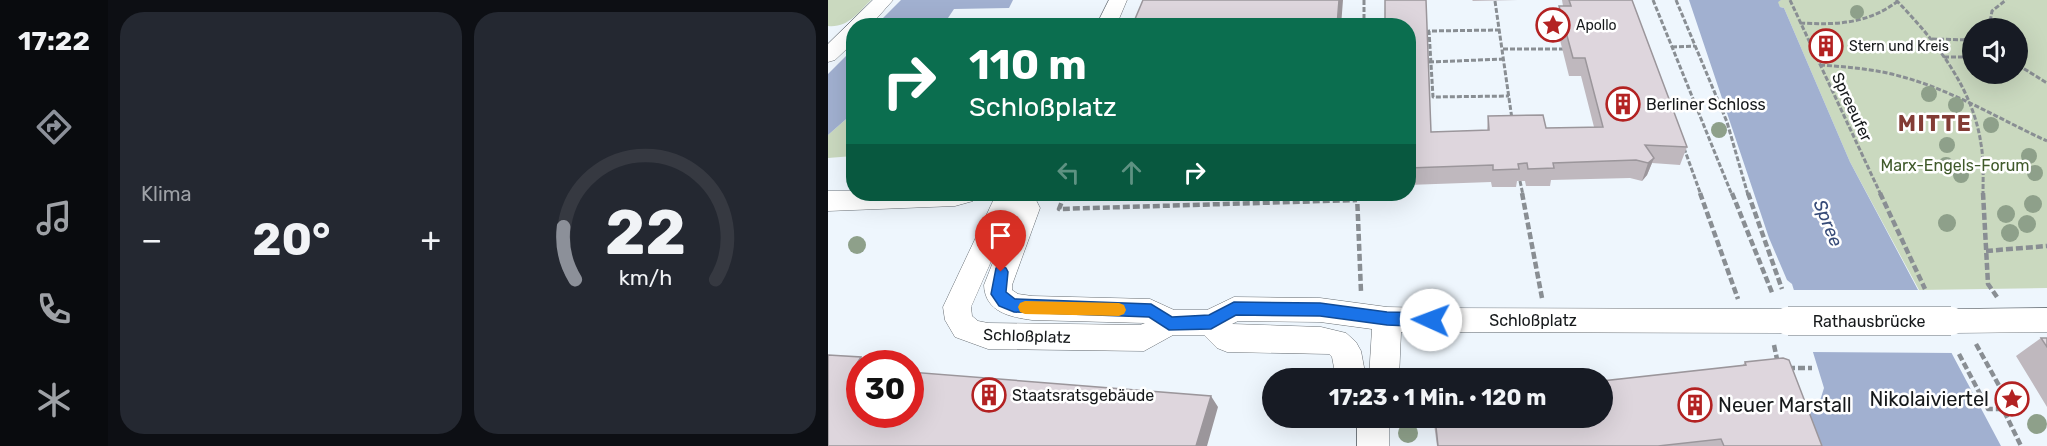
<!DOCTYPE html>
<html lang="de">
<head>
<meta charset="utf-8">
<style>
  :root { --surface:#171b24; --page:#242831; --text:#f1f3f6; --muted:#9ea1a6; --line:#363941; --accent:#8c9099 }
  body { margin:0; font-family:Rubik,sans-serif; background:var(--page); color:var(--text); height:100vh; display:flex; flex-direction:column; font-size:22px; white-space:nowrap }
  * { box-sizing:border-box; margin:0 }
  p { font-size:20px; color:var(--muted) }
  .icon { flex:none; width:33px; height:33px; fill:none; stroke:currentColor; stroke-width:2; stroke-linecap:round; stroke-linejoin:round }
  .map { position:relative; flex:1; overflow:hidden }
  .sheet { display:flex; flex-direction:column; gap:12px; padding:12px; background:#0d0f14; width:720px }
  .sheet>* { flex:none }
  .top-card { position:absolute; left:18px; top:18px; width:570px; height:183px; border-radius:24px; box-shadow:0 6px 24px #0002; background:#0b6e4f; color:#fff; overflow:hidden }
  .controls { position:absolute; left:1134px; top:18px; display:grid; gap:12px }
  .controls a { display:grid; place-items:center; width:66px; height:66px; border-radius:50%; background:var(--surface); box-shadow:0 6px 24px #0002; font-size:30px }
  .speed { position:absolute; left:18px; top:350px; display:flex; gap:12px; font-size:30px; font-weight:700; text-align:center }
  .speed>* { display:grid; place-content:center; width:78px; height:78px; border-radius:50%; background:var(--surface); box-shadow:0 6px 24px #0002; line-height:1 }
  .speed .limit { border:9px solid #d22; background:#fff; color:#111 }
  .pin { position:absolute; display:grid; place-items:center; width:51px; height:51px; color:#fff; margin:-62px -26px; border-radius:50% 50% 50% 0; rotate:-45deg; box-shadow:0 0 6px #0007 }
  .pin .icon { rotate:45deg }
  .me { position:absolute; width:66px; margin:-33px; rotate:272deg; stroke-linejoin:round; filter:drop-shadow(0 0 4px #0008) }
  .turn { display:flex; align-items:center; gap:21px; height:126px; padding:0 24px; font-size:27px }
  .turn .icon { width:78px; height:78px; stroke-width:2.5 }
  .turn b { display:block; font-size:42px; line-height:51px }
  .lanes { display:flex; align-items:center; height:57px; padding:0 24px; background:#0003; justify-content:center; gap:30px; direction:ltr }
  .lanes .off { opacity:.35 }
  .big { font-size:45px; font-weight:700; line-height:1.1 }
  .sheet .card { flex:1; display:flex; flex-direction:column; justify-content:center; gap:9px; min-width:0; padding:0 21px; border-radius:24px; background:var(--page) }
  .sheet .dial { align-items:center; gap:0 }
  .dial svg { height:156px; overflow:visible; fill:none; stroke:var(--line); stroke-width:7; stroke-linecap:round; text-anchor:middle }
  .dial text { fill:var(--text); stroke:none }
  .heat { display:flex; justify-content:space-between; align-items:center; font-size:33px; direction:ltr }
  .sheet .tiles { flex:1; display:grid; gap:12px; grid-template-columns:repeat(2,1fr) }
  .trip { position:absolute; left:434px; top:368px; width:351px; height:60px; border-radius:30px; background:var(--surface); box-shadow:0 6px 24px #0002; font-weight:700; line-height:60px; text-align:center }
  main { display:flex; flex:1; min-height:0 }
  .menu { display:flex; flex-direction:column; width:108px; justify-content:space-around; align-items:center; background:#090b0e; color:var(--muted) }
  .menu .icon { width:42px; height:42px }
  .menu .current { color:var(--accent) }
  .menu b { font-size:27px; color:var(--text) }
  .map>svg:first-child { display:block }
</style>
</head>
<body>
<main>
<nav class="menu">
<b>17:22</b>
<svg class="icon current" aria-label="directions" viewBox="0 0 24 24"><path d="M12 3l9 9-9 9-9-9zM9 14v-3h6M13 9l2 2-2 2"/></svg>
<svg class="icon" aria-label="music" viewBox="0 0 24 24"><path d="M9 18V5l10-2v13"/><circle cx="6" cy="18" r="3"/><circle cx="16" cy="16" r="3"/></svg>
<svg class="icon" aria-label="phone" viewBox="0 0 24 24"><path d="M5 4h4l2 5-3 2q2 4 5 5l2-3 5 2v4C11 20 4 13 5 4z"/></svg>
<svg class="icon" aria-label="climate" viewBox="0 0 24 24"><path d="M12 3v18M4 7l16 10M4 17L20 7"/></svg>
</nav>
<section class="sheet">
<div class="tiles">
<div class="card"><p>Klima</p>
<div class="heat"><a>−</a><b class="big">20°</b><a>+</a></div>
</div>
<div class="card dial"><svg viewBox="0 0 100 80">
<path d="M14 69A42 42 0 1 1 86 69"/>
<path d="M14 69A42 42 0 0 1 8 42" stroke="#8c9099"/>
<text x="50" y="56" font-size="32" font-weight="700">22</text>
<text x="50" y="72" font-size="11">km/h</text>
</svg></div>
</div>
</section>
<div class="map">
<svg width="1219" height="446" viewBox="0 0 1219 446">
  <rect width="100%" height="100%" fill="#eef6fd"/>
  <path fill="#cad9bf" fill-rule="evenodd" d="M0,0H43C31,12 20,28 0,26Z
    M953,0H1219V288L1091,290L1022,162L956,8L952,7L949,1ZM1144,28H1190V74H1144Z
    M25,113V156L0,158V135Z"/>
  <path fill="#a1b0d0" d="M73,0H185L181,8L126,9L116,24L120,25H48Z
    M861,0H953L950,2L952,7L956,8L1022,162L1173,446H975L978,416L990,407L996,388L964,284L959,280L941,238Z
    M25,49V113L0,135V74Z"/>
  <path fill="#eef6fd" d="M963,290H1094L1127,353L983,352Z"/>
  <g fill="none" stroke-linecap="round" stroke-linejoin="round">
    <g stroke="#686f75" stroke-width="1">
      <path id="minor" d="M45,0H65L42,26H26V42L7,60L0,62V44Z
        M281,0H299L288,26H268Z
        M0,191H26V194H148L145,201L127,206L0,211Z
        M176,194H205L212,208L184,285V290L190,294L204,296L322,299L346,310H379L406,297L492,298L559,307L603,308L960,309L970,312L974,321L970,330L960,333L573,332L571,378H541L544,329L492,322L410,321L404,324L493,327L518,333L528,342L533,351L538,378H508L504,357L501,354L399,352L389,348L376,335H345L316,351L160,349L127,337L117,320L115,307L165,201ZM184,214L156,285C157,312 182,317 204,320L317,323L312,325L160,323L150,321L144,316L143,307Z
        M1219,308V332L1123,333L1113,330L1109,321L1113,312L1123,309Z
        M529,417H561V446H529Z"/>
    </g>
    <path stroke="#898e93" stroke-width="3" stroke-dasharray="5 2" stroke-linecap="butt" d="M536,0V26
      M825,0L904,195
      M848,0L899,122L920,195
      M962,0L1053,195
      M1068,0C1107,40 1145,88 1153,144C1156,161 1155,178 1155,195
      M667,1L684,119
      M972,23C1008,25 1040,24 1070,1
      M1161,28L1164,11L1178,0
      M672,30L601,31L605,97L681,96
      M1104,39L1144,40
      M844,47L867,46
      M675,49H735
      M1116,57H1144
      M601,62L677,59
      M992,65C1020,67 1048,69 1075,77C1126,91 1171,119 1219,141
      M1190,65L1219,83
      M856,148L873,195
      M692,181L695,195"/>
    <path stroke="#898e93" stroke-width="4.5" stroke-dasharray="7 3" stroke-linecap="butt" d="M694,193L714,298
      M872,193L910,299
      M904,193L945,295
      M920,193L954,289
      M1052,193L1097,289
      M1155,193L1160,284L1169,297
      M237,194L231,209L529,200
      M529,194L533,292
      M1158,251L1219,246
      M1148,344L1184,409H1175
      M946,345L950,364
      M1131,354L1160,409H1175L1193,446
      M960,368H984"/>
    <use href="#minor" fill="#fff" fill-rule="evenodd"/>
    <g stroke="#686f75" stroke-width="29" stroke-linecap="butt">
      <path id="minor-bridge" d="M960,321H1123"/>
    </g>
    <use href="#minor-bridge" stroke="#fff" stroke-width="28"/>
  </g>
  <g fill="#8ea08a">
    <circle cx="1029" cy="12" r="7"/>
    <circle cx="1101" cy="94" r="8"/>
    <circle cx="1128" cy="105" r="8"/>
    <circle cx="1163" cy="125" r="8"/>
    <circle cx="891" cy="130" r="8"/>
    <circle cx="1119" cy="145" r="8"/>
    <circle cx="1201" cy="156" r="8"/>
    <circle cx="1118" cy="165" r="8"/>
    <circle cx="1207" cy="173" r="8"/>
    <circle cx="1133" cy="175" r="8"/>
    <circle cx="1205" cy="204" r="9"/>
    <circle cx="1178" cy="214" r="9"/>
    <circle cx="1119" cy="223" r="9"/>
    <circle cx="1199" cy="224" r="9"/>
    <circle cx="1182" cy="233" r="9"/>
    <circle cx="29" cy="245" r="9"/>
    <circle cx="1209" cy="424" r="10"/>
    <circle cx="580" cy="433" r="10"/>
  </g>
  <path fill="#bfb8be" d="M644,0H690L645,1Z
    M734,0H804L859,147L852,165L824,163L819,175L814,181L802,178L723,180L722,186H698L697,181H689L688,187H664L663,182L580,185V26L603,132L659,130L660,116L718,128L766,127L753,76H741L728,24L731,6H735Z
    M992,37L1007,44L1004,49H994L989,43Z
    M1213,338H1219V407L1188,356Z
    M917,362L994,446H609L605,417H774L915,365Z"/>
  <path fill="#9b969b" d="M511,0H515L513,26H509Z
    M826,158L819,175L814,181L820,163Z
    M33,357L41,363H32V371L26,368Z
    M383,396L390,407L379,446H368Z"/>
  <path fill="#ded6dd" stroke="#9b969b" stroke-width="1.5" d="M315,0H511L509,26H295L307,19Z
    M557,0H598L603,132L661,130L660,116L715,115L718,128L775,127L757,58H745L731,6H743L741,0H804L859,147L817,145L826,158L820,163L808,160L725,163L726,168L700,169L699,163L690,164L691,169L665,170V165L580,168V26H557Z
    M996,35L1005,36L1008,40L1007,44L997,43L992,37Z
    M1213,338H1219V347Z
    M0,355L33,357L26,368H32V414H82V372L383,396L368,446H0Z
    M955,358L961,360L994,446H896L893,439L830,446H610L607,417H774V381L918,365L917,362Z"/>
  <path fill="#1a73e8" stroke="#114b97" stroke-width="1.5" d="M173,266L178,268L180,272L178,292L187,299L323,304L344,317L381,315L406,302L492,303L559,312L603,313L608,315L610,320L608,325L603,327L559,325L492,316L408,315L383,329L341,330L321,317L186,312L171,306L163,294L168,268Z"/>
  <path fill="#f59e0b" d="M197,301L291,303L296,305L298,310L296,314L291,316L197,314L192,312L190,307L192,303Z"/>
  <defs>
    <g id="sight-ring" transform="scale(1.725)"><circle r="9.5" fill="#fff" stroke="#b32222" stroke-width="1.5"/><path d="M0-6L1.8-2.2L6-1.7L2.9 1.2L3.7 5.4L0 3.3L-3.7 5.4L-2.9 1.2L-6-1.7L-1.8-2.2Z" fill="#b32222"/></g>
    <g id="building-ring" transform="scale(1.725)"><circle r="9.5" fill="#fff" stroke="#b32222" stroke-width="1.5"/><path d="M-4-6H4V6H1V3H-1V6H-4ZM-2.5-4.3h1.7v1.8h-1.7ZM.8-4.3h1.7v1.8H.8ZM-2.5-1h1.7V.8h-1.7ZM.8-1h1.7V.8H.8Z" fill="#b32222"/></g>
  </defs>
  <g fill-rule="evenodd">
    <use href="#sight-ring" x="725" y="25"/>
    <use href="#building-ring" x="998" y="46"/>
    <use href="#building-ring" x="795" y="104"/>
    <use href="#building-ring" x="161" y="395"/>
    <use href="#sight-ring" x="1184" y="399"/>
    <use href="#building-ring" x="867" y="405"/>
  </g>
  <g text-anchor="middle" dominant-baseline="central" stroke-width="5" stroke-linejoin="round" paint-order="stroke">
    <g font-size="14" fill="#16191b" stroke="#fff" text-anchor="start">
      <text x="748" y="25">Apollo</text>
      <text x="1021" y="46">Stern und Kreis</text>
    </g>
    <g font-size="16" fill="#16191b" stroke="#fff" text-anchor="start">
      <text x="818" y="104">Berliner Schloss</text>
      <text x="184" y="395">Staatsratsgebäude</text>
    </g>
    <g font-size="16" fill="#16191b" stroke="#fff">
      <text transform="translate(1024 107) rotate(65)">Spreeufer</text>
      <text x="705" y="320">Schloßplatz</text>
      <text x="1041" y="321">Rathausbrücke</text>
      <text transform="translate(199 336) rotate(2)">Schloßplatz</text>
    </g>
    <g font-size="16" fill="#405a2b" stroke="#fff">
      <text x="1127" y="165">Marx-Engels-Forum</text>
    </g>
    <g font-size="18" font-style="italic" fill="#374b78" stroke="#fff">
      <text transform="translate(1000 223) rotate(68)">Spree</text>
    </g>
    <g font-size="20" fill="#16191b" stroke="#fff" text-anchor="end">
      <text x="1161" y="399">Nikolaiviertel</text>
      <text x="890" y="405" text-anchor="start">Neuer Marstall</text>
    </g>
    <g font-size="22" font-weight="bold" letter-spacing="1.5" fill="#833c35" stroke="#fff">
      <text x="1107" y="123">MITTE</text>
    </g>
  </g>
</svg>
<div class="controls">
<a><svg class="icon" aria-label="sound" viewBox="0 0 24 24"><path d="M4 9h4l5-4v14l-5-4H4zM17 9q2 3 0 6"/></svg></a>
</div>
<div class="speed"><div class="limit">30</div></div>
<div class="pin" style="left:173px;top:272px;background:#d93025"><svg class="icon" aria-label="arrive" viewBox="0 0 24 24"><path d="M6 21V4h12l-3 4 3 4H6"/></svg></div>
<svg class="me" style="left:603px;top:320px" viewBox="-20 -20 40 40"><circle r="19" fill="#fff"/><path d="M0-13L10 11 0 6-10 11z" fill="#1a73e8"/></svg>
<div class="trip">17:23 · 1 Min. · 120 m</div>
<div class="top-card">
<div class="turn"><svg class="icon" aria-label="right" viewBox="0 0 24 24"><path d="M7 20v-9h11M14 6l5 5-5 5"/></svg><div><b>110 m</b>Schloßplatz</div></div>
<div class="lanes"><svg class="icon off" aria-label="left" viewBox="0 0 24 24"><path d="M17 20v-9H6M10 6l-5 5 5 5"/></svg><svg class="icon off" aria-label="ahead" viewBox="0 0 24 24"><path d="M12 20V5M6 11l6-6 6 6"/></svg><svg class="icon" aria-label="right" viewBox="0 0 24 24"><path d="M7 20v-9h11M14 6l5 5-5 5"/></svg></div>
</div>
</div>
</main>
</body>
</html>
